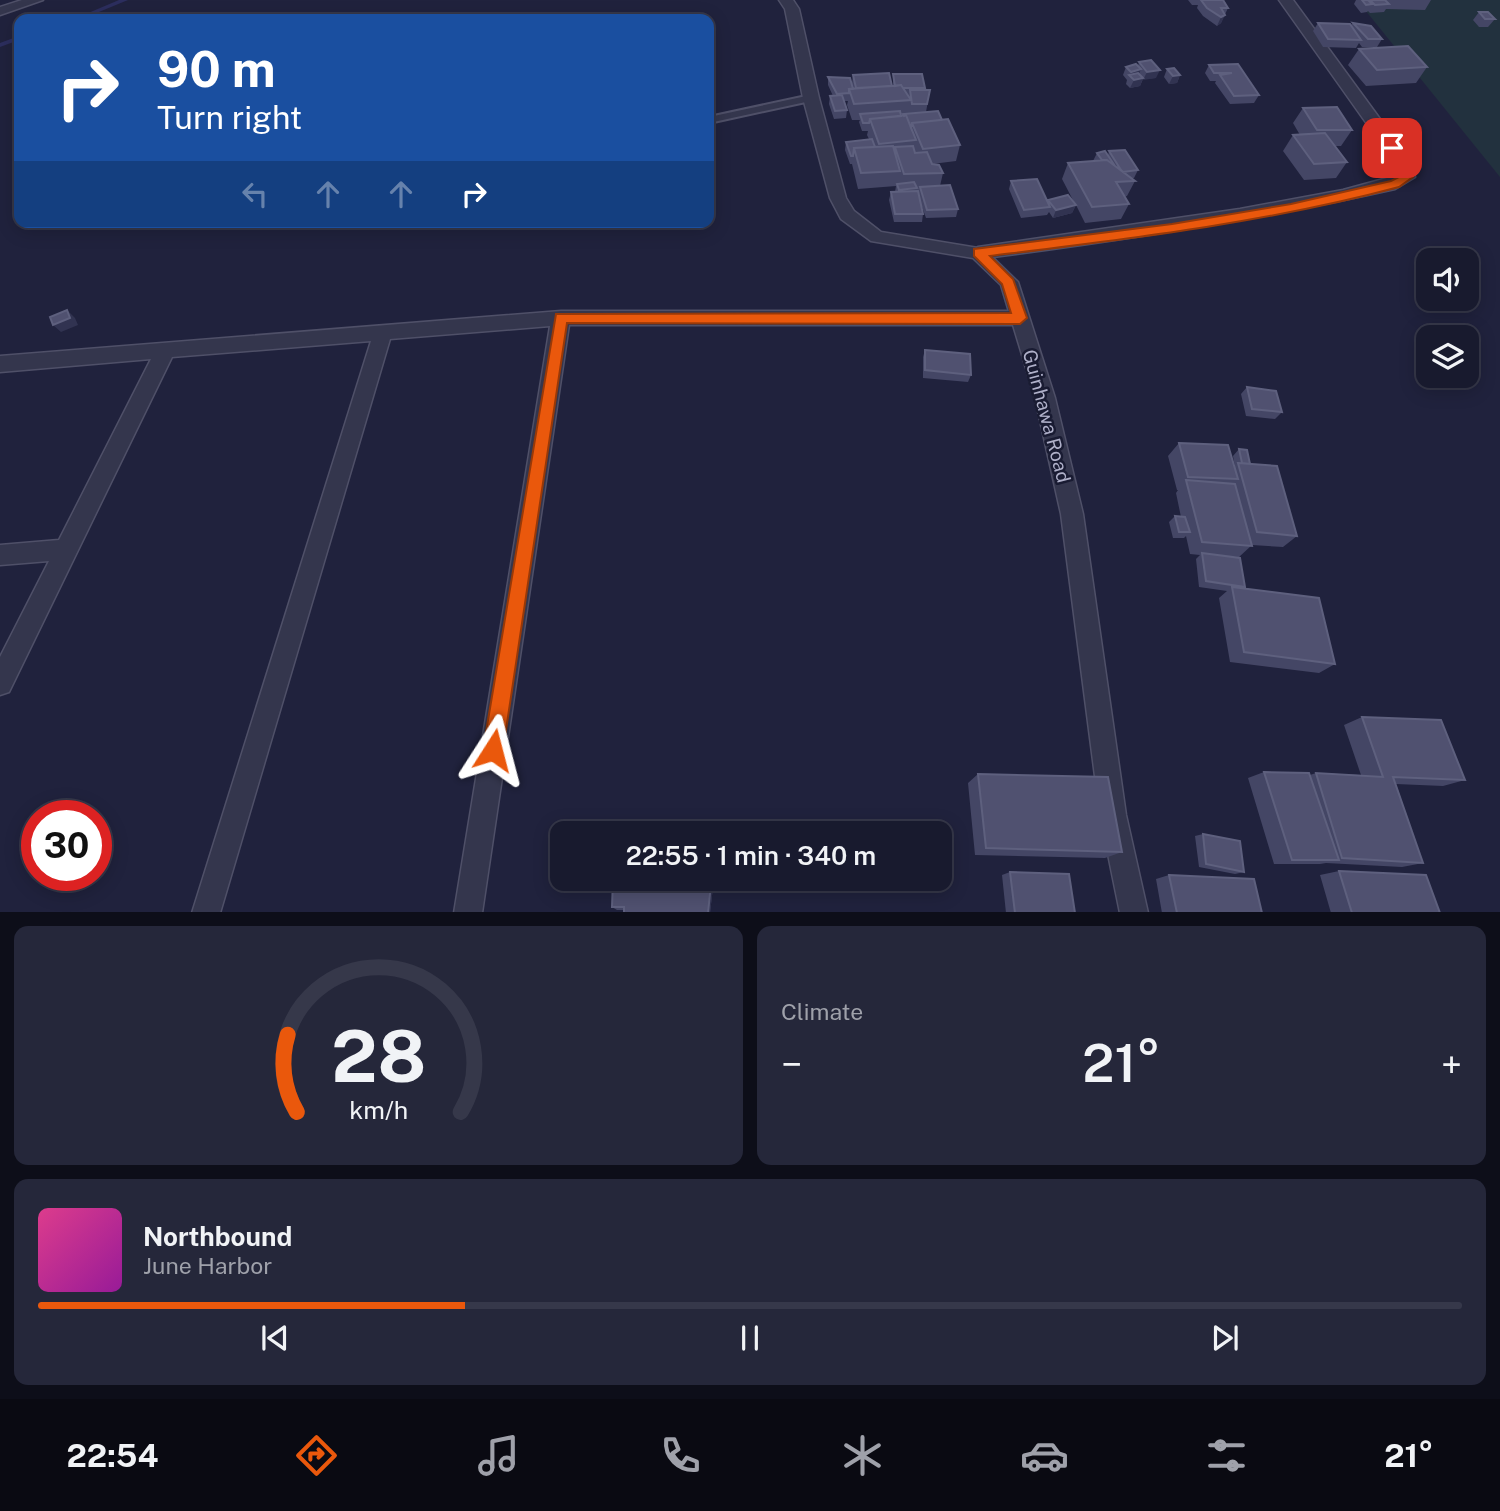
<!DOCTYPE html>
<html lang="en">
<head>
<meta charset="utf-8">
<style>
  :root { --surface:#181a2e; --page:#25273a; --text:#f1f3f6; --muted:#9fa1aa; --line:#36384a; --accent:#ea580c }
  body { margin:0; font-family:"Public Sans",sans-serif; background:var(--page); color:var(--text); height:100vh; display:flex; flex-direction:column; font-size:26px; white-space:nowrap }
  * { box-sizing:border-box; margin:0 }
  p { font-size:23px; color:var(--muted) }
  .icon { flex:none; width:38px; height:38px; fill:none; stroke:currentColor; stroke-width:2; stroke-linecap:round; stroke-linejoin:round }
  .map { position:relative; height:912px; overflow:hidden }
  .drawer { display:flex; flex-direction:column; gap:14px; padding:14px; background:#0d0e19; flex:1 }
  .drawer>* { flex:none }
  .hud { position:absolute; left:14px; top:14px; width:700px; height:214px; border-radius:14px; box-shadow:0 4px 18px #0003,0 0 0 2px var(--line); background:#1a4fa0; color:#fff; overflow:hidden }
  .fabs { position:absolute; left:1416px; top:248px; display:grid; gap:14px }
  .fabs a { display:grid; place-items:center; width:63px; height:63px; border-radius:14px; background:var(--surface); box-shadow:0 4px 18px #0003,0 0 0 2px var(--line); font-size:35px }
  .speed { position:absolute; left:21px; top:800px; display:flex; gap:14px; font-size:35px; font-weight:700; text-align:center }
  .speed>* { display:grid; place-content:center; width:91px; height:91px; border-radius:50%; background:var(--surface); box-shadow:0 4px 18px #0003,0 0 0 2px var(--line); line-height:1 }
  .speed .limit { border:10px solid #d22; background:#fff; color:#111 }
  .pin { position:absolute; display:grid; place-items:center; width:60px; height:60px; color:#fff; margin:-30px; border-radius:14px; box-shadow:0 4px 10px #0006 }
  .me { position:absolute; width:77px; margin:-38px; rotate:9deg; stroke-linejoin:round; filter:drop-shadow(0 0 5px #0008) }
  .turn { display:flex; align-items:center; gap:24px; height:147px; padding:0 28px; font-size:32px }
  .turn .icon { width:91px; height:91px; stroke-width:2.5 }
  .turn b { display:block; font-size:49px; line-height:60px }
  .lanes { display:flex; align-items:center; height:66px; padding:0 28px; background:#0003; justify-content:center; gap:35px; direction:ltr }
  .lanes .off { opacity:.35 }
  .big { font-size:52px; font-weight:600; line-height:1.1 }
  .drawer .card { flex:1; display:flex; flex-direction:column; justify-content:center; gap:10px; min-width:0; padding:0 24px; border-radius:14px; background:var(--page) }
  .drawer .dial { align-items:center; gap:0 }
  .dial svg { height:182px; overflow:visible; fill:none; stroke:var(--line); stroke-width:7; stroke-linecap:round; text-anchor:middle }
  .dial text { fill:var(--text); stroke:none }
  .song { display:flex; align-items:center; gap:21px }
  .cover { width:84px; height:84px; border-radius:10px; background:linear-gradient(135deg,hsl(330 70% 55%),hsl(300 70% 35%)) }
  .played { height:7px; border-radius:4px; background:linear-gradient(90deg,var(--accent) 30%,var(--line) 30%) }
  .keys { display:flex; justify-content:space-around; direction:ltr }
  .heat { display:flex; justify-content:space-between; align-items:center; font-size:38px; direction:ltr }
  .drawer .tiles { flex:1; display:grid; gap:14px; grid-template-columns:1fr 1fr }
  .card:last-child { grid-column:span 2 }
  .trip { position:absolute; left:550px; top:821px; width:402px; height:70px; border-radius:14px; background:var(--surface); box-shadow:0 4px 18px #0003,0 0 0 2px var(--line); font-weight:600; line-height:70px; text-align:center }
  .menu { display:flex; height:112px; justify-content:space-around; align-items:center; background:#0a0a12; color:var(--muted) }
  .menu .icon { width:49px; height:49px }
  .menu .selected { color:var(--accent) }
  .menu b { font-size:32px; color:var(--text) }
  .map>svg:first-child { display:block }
</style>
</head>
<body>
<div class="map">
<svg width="1500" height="913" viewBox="0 0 1500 913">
  <rect width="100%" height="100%" fill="#20223d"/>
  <path fill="#22313e" d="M1357,0H1500V177Z"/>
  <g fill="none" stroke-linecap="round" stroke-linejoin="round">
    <path fill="#2c2e5e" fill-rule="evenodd" d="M119,0H128L82,19H74Z
      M19,36V40L0,47V43Z"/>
    <g stroke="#4f5068" stroke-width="4">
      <path id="service" d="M811,95L816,98L815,100L709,123V117Z"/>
    </g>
    <g stroke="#4f5068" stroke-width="3">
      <path id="minor" d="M22,0H43L0,15V7Z
        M1279,0H1293L1410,160L1415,177L1395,189C1257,220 1118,241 978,259L972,257L969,253L978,247L1240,209L1343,190L1398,175L1396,165Z
        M561,311H1019L1028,318L1019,325H569L482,913H454L550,326L390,339L220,913H192L371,341L172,357L9,692L0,695V657L49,561L0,565V545L59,540L151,359L0,372V356Z"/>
    </g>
    <g stroke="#4f5068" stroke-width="3">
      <path id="tertiary" d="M779,0H793L799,9L819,98L846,198L854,211L881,232L984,249L1018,282L1055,398L1083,514L1126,815L1148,913H1120L1100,815L1061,514L1035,398L1001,285L973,258L871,241L841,219L830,198L803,98L785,9Z"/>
    </g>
    <use href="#service" fill="#34364d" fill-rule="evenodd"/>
    <use href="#minor" fill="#34364d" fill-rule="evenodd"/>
    <use href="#tertiary" fill="#34364d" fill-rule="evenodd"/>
  </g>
  <path fill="#444665" d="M1188,0H1224L1228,8L1221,23L1217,26L1203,16L1197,8L1198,5H1192Z
    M1356,0H1431L1425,10L1386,9L1384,12L1370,13L1368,11L1367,12L1361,13L1354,4Z
    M1479,12L1495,19L1488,27H1479L1473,20Z
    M1318,23L1351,25L1353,23L1382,39L1377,47H1362L1359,43L1356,48L1323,47L1313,31Z
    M1359,49L1427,67L1416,83L1366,86L1348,65Z
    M1139,62L1156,78L1143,79L1140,86L1130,88L1126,84L1127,80L1123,75L1126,67L1138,66Z
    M1238,64L1259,95L1254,103L1230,104L1215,83L1216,81H1210L1205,73L1209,65Z
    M1167,69L1180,75L1177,83L1169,84L1164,77Z
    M893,74L925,88L924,90H930L926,112L942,120L960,145L956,161L932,164L943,173L940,186L958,209L956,217L926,218L921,204L923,214L922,222H894L889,200L891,192H895L896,186L858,189L852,164H850L845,150L846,142L869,139L867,135L868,131H862L859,122L860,120H852L847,105L848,101H844L847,110L846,118L834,119L829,104L830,96H833L828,85V77L852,83L853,75L893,86Z
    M1303,108L1352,130L1341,146H1335L1347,162L1336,178L1304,180L1283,151L1293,135H1300L1293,123Z
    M1109,151L1138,170L1134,178H1132L1135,181L1127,196L1124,197L1129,204L1121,219L1085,223L1076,205L1072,213L1053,218L1049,212L1047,215L1021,218L1009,189L1011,181L1048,202V200L1075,204L1062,179L1068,163L1093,161L1097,153L1108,155Z
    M925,350L971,375L968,382L923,378V357Z
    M1247,387L1282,412L1275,419L1246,416L1241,394Z
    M1179,443L1235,467L1233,456L1239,449L1250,464L1297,536L1283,547L1252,545L1239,557L1224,556L1245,587L1243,588L1335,664L1319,673L1230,662L1219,598L1227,591L1199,587L1196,559L1200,555L1190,554L1186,536L1184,538H1173L1169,522L1175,516L1181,517L1176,493L1178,490H1177L1168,456Z
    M1362,717L1465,780L1443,786L1396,784L1423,863L1402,867L1326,863L1320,864H1274L1248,778L1264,772L1310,775L1316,773L1361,775L1344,725Z
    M978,774L1122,852L1105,858L975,855L968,783Z
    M1203,834L1244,872L1235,874L1199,867L1195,836Z
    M1339,871L1440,913H1331L1320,875Z
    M1010,872L1075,913H1006L1002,875Z
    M1169,875L1262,913H1162L1156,879Z
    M691,881L713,887L710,913H624V910H617L612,907L627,884Z"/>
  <path fill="#313351" d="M1225,15L1221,23L1217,26L1221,17Z
    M1141,69L1138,77L1129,76L1131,72Z
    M1160,70L1156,78L1143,80L1147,72Z
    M1180,75L1177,83L1169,84L1173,76Z
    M1143,78L1140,86L1130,88L1134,80Z
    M1076,205L1072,213L1053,218L1056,210Z
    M67,310L75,318L78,325L61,332L53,325Z
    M711,884L713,887L710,913H708Z"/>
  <path fill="#505170" stroke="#5e607e" stroke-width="2" d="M1201,0H1223L1228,8H1221L1225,15L1221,17L1207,8Z
    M1362,0H1368L1372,4L1366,5Z
    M1370,0H1385L1389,4L1375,5Z
    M1479,12H1488L1495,19H1485Z
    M1318,23L1350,24L1361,40L1328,39Z
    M1353,23L1371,26L1382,39H1368Z
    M1408,46L1427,67L1377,70L1359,49Z
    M1151,60L1160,70L1147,72L1139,62Z
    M1136,64L1141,69L1131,72L1126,67Z
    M1238,64L1259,95L1234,96L1220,75L1232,73H1214L1209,65Z
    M1174,68L1180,75L1173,76L1167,69Z
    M889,73L892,86L856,88L853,75Z
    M1138,73L1143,78L1134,80L1129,75Z
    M893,74H922L925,88H903L901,85L895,86Z
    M828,77L850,78L853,89H849V93L837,94Z
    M901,85L911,100L854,104L849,89Z
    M910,90H930L927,104H912Z
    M842,95L847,110L835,111L830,96Z
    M1337,107L1352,130H1317L1303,108Z
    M900,111L901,116L870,119L869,123H863L860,114Z
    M938,111L942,120L912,123L911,128L906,115L904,116L903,114Z
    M906,115L916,140L879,144L870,119Z
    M948,119L960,145L923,149L912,123Z
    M1325,133L1347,162L1314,164L1293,135Z
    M872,139L875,147L854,148L853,156H851L846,142Z
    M893,146L900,171L861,173L854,148Z
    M913,146L915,153L927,152L932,164L939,165L943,173L904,174L895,147Z
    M1125,150L1138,170L1123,172L1121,170L1109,151Z
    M1105,151L1115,166L1107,160H1102L1097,153Z
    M1107,160L1135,181L1116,182L1129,204L1092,207L1068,163Z
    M1037,179L1050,207L1024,210L1011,181Z
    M914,182L917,188L899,190L897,184Z
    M950,185L958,209L927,210L920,187Z
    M918,191L923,214H895L891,192Z
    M1068,195L1076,205L1056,210L1048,200Z
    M67,310L70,318L53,325L50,317Z
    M925,350L970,354L971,375L925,370Z
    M1247,387L1276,391L1282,412L1252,409Z
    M1179,443L1228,445L1238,479L1188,477Z
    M1239,449L1247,450L1250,464L1242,463Z
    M1238,463L1277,466L1297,536L1257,532Z
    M1186,480L1235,484L1252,546L1202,542Z
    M1175,516L1185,517L1190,532H1179Z
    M1202,553L1240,558L1245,587L1206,581Z
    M1232,587L1319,598L1335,664L1244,652Z
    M1362,717L1441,720L1465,780L1393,777L1423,863L1342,858L1316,773L1383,777Z
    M1264,772L1309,773L1339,860H1292Z
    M978,774L1108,777L1122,852L986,848Z
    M1203,834L1240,841L1244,872L1206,864Z
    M1339,871L1426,875L1440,913H1352Z
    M1010,872L1069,874L1075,913H1015Z
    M1169,875L1254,879L1262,913H1177Z
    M627,878H690V881L711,884L708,913H624V907H612L613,879L627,884Z"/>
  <path fill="#ea580c" stroke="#983908" stroke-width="2" d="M1388,145H1397L1410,164L1413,177L1399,187C1265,223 1127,239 990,256L1013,279L1027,318L1020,324L567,323L503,750L500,757L493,760L486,757L483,750L556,314L1011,313L1002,284L974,256V249L1172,224L1291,204L1391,181L1401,176L1398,165L1386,148Z"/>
  <g text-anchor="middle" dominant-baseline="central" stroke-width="5" stroke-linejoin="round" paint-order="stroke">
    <g font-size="19" fill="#afb0c9" stroke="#191b32">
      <text transform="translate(1047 416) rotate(75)">Guinhawa Road</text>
    </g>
  </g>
</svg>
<div class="fabs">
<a><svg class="icon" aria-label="sound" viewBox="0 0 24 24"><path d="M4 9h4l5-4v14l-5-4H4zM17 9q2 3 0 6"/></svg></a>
<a><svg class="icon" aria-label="layers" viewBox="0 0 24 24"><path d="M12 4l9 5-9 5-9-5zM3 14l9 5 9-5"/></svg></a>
</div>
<div class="speed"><div class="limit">30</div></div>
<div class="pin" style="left:1392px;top:148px;background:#d93025"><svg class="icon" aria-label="arrive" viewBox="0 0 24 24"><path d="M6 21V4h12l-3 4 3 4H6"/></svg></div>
<svg class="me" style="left:493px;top:750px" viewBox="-20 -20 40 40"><path d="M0-17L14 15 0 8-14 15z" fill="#ea580c" stroke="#fff" stroke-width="4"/></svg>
<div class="trip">22:55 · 1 min · 340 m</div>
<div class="hud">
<div class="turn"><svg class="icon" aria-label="right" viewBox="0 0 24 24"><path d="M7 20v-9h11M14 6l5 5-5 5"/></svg><div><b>90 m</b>Turn right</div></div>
<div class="lanes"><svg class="icon off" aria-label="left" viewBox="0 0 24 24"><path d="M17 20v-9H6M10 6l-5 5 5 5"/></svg><svg class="icon off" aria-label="ahead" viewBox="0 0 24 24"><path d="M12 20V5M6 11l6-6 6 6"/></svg><svg class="icon off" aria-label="ahead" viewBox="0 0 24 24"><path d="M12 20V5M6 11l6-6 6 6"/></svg><svg class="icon" aria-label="right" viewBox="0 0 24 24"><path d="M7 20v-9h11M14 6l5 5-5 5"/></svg></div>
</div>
</div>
<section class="drawer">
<div class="tiles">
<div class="card dial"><svg viewBox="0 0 100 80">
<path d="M14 69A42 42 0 1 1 86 69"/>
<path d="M14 69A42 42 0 0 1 10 35" stroke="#ea580c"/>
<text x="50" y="56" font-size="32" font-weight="700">28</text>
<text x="50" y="72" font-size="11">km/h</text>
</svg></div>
<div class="card"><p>Climate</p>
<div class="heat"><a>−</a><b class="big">21°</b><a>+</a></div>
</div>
<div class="card">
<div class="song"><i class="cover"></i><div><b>Northbound</b><p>June Harbor</p></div></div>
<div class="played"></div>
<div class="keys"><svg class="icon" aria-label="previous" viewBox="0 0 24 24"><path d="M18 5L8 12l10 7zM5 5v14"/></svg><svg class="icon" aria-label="pause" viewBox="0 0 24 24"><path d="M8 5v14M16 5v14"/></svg><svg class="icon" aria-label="next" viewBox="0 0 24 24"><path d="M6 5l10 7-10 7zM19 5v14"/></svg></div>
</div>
</div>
</section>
<nav class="menu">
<b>22:54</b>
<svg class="icon selected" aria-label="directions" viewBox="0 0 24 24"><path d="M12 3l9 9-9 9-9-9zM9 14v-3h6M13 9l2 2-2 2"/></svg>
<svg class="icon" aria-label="music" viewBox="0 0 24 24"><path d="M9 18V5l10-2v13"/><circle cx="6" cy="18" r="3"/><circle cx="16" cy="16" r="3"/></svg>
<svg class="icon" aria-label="phone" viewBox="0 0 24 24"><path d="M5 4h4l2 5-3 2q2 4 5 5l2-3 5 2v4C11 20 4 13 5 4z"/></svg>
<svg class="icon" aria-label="climate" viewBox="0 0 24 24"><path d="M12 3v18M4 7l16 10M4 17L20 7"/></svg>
<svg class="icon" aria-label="car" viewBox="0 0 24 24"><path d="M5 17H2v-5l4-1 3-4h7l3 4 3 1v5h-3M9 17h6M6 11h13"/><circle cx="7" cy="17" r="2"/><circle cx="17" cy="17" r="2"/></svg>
<svg class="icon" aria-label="filters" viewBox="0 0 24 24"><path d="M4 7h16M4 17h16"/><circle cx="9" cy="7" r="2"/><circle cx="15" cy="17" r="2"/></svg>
<b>21°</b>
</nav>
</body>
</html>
